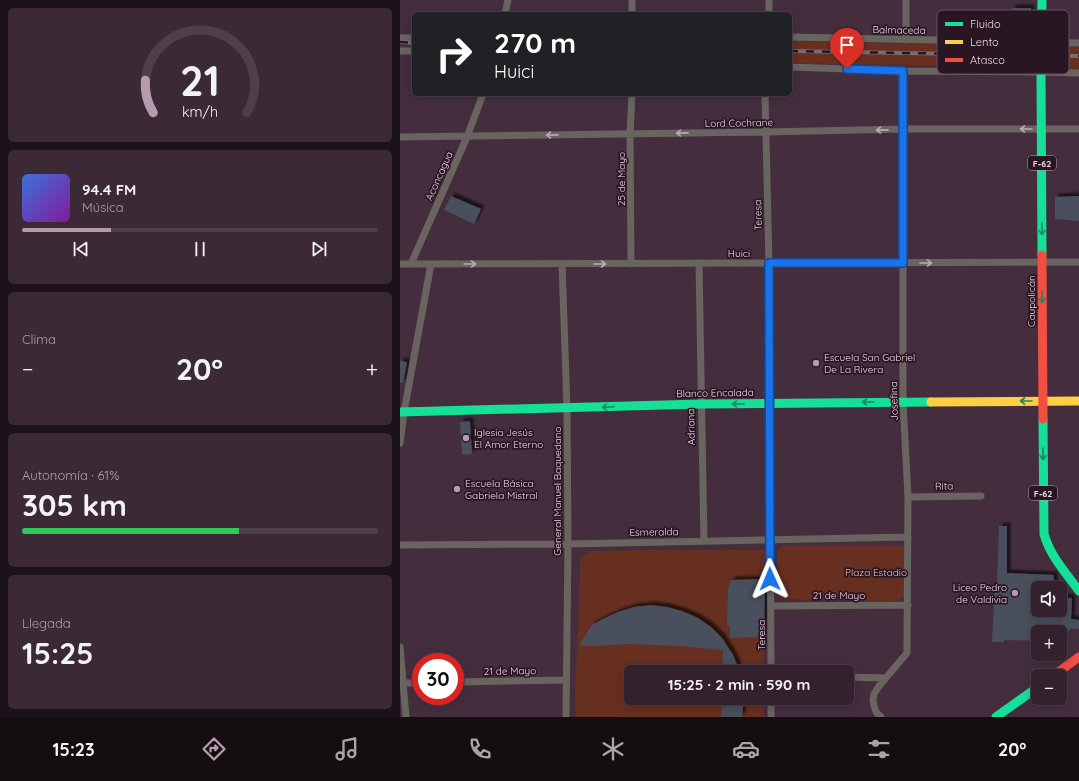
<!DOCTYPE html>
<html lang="es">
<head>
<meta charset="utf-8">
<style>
  :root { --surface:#33222e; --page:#3b2a36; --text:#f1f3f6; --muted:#a9a4aa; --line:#4e3f4a; --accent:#b59bac }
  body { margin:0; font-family:Quicksand,sans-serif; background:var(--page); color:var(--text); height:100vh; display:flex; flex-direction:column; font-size:15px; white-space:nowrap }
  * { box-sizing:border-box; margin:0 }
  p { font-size:13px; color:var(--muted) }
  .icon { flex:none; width:22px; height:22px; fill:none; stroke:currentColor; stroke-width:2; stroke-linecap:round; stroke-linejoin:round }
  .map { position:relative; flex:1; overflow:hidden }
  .side { display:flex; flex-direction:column; gap:8px; padding:8px; background:#1c1319; width:400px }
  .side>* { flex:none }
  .top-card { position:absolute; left:12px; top:12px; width:380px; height:84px; border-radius:6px; box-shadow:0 2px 10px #0003,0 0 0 1px var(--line); background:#202124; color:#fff; overflow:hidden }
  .fabs { position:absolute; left:631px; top:581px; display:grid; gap:8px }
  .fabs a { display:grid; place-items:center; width:36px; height:36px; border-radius:6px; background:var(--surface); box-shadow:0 2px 10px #0003,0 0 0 1px var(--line); font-size:20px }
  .speed { position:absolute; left:12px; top:653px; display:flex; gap:8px; font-size:20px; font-weight:700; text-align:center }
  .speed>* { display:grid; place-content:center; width:52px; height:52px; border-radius:50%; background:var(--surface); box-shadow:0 2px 10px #0003,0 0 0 1px var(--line); line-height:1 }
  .speed .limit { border:6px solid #d22; background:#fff; color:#111 }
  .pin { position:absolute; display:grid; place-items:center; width:34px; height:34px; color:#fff; margin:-41px -17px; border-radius:50% 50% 50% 0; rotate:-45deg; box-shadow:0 0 4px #0007 }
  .pin .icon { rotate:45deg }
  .me { position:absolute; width:44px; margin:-22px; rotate:359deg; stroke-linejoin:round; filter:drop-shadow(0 0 3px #0008) }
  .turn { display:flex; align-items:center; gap:14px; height:84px; padding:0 16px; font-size:18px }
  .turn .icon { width:52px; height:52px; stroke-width:2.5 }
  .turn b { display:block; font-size:28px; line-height:34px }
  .big { font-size:30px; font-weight:800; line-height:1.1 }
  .side .widget { flex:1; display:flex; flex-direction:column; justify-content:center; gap:6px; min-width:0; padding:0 14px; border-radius:6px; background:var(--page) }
  .side .dial { align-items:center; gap:0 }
  .dial svg { height:104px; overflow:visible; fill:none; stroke:var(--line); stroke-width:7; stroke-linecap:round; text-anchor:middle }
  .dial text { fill:var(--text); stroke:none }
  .song { display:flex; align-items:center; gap:12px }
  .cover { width:48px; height:48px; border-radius:6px; background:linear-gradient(135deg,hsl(220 70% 55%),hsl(290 70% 35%)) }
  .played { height:4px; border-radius:2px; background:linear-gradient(90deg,var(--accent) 25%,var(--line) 25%) }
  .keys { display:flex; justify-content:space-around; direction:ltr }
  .heat { display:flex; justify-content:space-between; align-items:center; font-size:22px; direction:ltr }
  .charge { height:6px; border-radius:3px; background:linear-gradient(90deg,#34c759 61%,var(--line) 0) }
  .trip { position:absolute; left:224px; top:665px; width:230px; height:40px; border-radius:6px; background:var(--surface); box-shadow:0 2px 10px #0003,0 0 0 1px var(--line); font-weight:800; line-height:40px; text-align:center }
  .dock { display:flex; height:64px; justify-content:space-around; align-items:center; background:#140e12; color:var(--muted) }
  .dock .icon { width:28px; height:28px }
  .dock .current { color:var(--accent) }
  .dock b { font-size:18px; color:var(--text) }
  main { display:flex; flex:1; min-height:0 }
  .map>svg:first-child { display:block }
</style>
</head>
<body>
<main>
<section class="side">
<div class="widget dial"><svg viewBox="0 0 100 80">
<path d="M14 69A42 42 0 1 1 86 69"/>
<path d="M14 69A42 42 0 0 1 8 44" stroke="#b59bac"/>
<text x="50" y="56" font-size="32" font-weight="700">21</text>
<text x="50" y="72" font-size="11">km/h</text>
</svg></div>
<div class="widget">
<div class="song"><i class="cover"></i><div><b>94.4 FM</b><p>Música</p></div></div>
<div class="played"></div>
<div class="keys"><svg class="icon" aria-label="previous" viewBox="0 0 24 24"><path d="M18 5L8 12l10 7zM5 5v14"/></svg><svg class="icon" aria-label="pause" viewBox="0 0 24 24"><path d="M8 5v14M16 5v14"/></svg><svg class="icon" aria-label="next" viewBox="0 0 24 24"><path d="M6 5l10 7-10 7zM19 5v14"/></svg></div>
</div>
<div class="widget"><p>Clima</p>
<div class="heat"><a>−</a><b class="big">20°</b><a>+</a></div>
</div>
<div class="widget"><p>Autonomía · 61%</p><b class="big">305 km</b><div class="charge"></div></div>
<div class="widget"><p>Llegada</p><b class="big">15:25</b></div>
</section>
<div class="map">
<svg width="679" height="717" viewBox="0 0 679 717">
  <defs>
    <filter id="shadow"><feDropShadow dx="3.5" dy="-3.5" stdDeviation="1" flood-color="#0009"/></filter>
  </defs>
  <rect width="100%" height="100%" fill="#442e3e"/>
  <path fill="#662f20" d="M390,41L634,46L633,67L390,63Z
    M648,46L679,47V69L648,68Z
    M382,545H501L504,548V596L497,601L383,599L380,598L377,594V551Z
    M239,550H365L364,672H231V698H364V717H176L175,697L179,602L180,562L181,557L192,551Z"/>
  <path fill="#484f5b" filter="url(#shadow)" d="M612,8H631V25H612Z
    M51,196L81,209L74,224L44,210Z
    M679,196V221L655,219V197Z
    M0,361L7,362L3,383H0Z
    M70,421L72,454L62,455L60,422Z
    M599,526H607V573L654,575V588H638V610H660V597L672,598L671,619L679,620V629H671L660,639V632H638V641L604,640V642H592L595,586H597Z
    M365,579L364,637L330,638V626L327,625L328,590L331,580Z
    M251,605L267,607L282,611L298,618L311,627L322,638L333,655L340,672H322L323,650L280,646L230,644L191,646L179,645L192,625L203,619L218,612L234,607Z
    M322,698H344L342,717H321Z"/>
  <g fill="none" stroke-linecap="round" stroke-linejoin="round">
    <path stroke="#6a6461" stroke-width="7" d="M369,0V14
      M506,0V40
      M105,14L108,0
      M232,14V0
      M390,37L679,43
      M0,38H14
      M0,51H14
      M390,67L503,71L641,72L679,73
      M365,94L369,263L371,672
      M0,137L366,132L503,129H679
      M299,263L304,541
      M0,264L679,262
      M11,264L67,137L83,94
      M162,264L167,408L168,544L166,717
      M231,264L230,134L232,94
      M0,443L4,412L31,264
      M508,497L581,496
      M0,545L168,544L508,537
      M371,606L508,605
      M0,647L6,717
      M447,677L485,678
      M55,682L166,680
      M0,683H21
      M371,698V717
      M481,717L476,712L474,706L473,700L474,694L479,686L507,653V645L508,497L503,402V71"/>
    <path stroke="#16e098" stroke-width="9" d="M642,0L641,72L642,255
      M0,412L301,404L531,402
      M643,419L644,534C650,556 666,573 679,591
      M596,717L638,687"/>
    <path stroke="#ffcf43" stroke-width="9" d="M531,402L679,401"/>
    <path stroke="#f24e42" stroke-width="9" d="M642,255L643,419
      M653,676L679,657"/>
    <g stroke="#776b70" stroke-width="4">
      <path id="rail" d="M0,42L14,43
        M390,51L679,56"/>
    </g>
    <use href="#rail" stroke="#291623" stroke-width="2.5" stroke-dasharray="8" stroke-linecap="butt"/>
  </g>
  <defs><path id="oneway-shaft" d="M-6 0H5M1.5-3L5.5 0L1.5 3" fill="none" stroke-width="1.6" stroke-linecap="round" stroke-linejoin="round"/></defs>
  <g stroke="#bca8b2">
    <use href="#oneway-shaft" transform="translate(626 129) rotate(180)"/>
    <use href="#oneway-shaft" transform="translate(482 130) rotate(179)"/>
    <use href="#oneway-shaft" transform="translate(282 133) rotate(179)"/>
    <use href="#oneway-shaft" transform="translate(152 135) rotate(179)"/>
    <use href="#oneway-shaft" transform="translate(526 263)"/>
    <use href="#oneway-shaft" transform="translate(70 264)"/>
    <use href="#oneway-shaft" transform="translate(200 264)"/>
  </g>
  <g stroke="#1f8563">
    <use href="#oneway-shaft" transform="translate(642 229) rotate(90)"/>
    <use href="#oneway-shaft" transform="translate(642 297) rotate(90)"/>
    <use href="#oneway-shaft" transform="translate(626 401) rotate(180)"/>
    <use href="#oneway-shaft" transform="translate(468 402) rotate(180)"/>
    <use href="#oneway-shaft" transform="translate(338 404) rotate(179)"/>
    <use href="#oneway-shaft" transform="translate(208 407) rotate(178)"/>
    <use href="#oneway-shaft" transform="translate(643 454) rotate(90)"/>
  </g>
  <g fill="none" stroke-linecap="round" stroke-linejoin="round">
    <g stroke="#114b97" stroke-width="10">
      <path id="route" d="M370,579L369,263H503V71L447,69"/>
    </g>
    <use href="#route" stroke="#1a73e8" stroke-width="7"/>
  </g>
  <g fill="#b59bac" stroke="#291623" stroke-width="1.5">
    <circle cx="416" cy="363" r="4"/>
    <circle cx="66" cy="438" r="4"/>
    <circle cx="57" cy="489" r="4"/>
    <circle cx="615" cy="593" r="4"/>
  </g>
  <g text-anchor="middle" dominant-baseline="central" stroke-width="3.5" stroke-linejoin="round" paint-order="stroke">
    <g fill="#291623" stroke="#b69cad" stroke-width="1">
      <rect x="628" y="156" width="28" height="14" rx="3"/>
      <rect x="629" y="486" width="28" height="14" rx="3"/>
    </g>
    <g font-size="9" font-weight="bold" fill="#f2d6e8">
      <text x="642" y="163">F-62</text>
      <text x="643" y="493">F-62</text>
    </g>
    <g font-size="10" fill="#f2d6e8" stroke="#291623">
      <text transform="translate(499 30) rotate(1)">Balmaceda</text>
      <text transform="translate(339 123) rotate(-1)">Lord Cochrane</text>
      <text transform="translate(39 176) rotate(-66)">Aconcagua</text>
      <text transform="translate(221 179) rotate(-90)">25 de Mayo</text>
      <text transform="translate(358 215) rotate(-91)">Teresa</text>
      <text x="339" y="253">Huici</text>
      <text transform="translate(631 301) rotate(-90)">Caupolicán</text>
      <text transform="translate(315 393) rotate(-1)">Blanco Encalada</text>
      <text transform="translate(494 401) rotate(-91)">Josefina</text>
      <text transform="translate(291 427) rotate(-91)">Adriana</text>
      <text transform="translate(544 486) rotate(-1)">Rita</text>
      <text transform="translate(157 491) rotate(-90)">General Manuel Baquedano</text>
      <text transform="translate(254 532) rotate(-1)">Esmeralda</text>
      <text x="439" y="595">21 de Mayo</text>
      <text transform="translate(361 635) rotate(-90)">Teresa</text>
      <text transform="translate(110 671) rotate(-1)">21 de Mayo</text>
    </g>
    <g font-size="10" fill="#f2d6e8" stroke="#291623" text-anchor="start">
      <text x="424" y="357">Escuela San Gabriel<tspan x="424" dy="12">De La Rivera</tspan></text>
      <text x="74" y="432">Iglesia Jesús<tspan x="74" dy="12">El Amor Eterno</tspan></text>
      <text x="65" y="483">Escuela Básica<tspan x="65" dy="12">Gabriela Mistral</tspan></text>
      <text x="607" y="587" text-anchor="end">Liceo Pedro<tspan x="607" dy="12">de Valdivia</tspan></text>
    </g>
    <g font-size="10" fill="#f9bfad" stroke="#291623">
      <text x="476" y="572">Plaza Estadio</text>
    </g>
  </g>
  <rect x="537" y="10" width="132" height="64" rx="6" fill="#291623" stroke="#65505e" stroke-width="1"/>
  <rect x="545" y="22" width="18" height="4" fill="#16e098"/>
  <rect x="545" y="40" width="18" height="4" fill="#ffcf43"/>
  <rect x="545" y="58" width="18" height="4" fill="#f24e42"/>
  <g font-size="11" fill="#f2d6e8">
    <text x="570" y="28">Fluido</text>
    <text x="570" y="46">Lento</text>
    <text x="570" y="64">Atasco</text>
  </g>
</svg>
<div class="fabs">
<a><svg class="icon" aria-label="sound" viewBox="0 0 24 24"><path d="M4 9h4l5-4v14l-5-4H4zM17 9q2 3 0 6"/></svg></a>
<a>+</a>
<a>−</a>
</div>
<div class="speed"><div class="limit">30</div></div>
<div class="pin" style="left:447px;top:69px;background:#d93025"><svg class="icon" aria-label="arrive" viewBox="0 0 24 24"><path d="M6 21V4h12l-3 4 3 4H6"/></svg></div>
<svg class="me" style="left:370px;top:579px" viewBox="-20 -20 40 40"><path d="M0-17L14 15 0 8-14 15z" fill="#1a73e8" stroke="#fff" stroke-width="4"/></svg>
<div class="trip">15:25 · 2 min · 590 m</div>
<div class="top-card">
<div class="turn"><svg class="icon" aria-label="right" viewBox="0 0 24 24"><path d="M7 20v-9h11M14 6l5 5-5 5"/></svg><div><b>270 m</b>Huici</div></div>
</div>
</div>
</main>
<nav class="dock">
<b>15:23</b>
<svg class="icon current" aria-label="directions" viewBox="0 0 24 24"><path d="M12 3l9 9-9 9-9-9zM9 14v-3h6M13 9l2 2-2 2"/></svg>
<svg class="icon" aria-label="music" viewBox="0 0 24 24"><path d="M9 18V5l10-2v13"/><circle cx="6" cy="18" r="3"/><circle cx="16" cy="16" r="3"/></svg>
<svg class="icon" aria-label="phone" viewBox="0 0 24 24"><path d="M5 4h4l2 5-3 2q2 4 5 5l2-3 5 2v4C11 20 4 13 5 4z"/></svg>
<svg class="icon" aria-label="climate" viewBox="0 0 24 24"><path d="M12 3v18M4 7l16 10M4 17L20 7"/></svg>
<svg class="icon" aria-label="car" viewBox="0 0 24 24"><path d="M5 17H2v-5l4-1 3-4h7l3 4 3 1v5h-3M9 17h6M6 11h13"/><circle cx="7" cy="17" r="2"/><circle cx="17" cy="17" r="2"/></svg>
<svg class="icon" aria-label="filters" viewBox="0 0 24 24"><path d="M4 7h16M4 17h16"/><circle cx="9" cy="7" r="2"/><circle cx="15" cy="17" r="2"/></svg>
<b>20°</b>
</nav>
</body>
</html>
